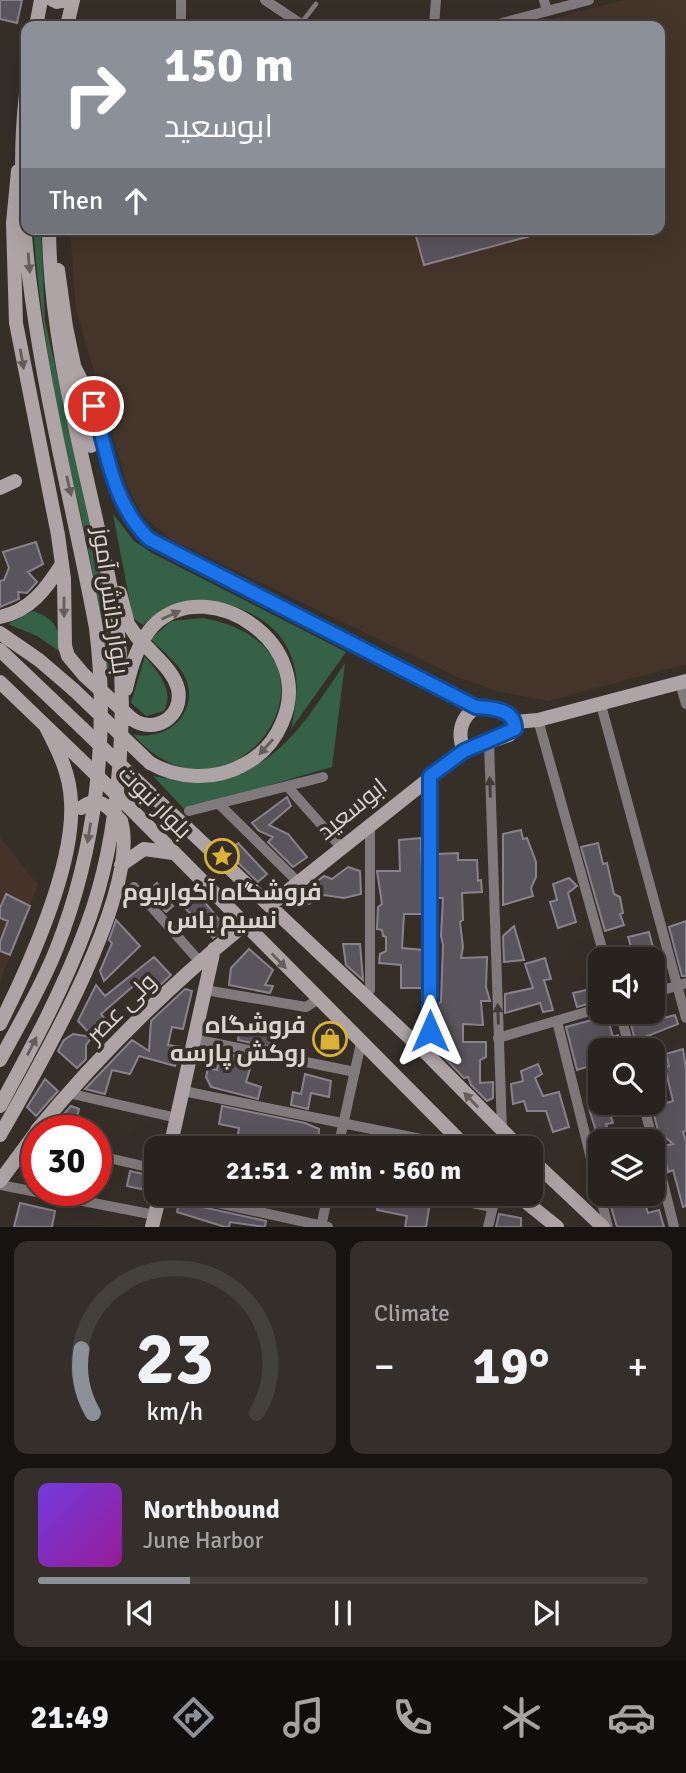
<!DOCTYPE html>
<html lang="en">
<head>
<meta charset="utf-8">
<style>
  :root { --surface:#28231e; --page:#342f2b; --text:#f1f3f6; --muted:#a5a4a4; --line:#44403c; --accent:#8c9099 }
  body { margin:0; font-family:Signika,Cairo,sans-serif; background:var(--page); color:var(--text); height:100vh; display:flex; flex-direction:column; font-size:26px; white-space:nowrap }
  * { box-sizing:border-box; margin:0 }
  p { font-size:23px; color:var(--muted) }
  .icon { flex:none; width:38px; height:38px; fill:none; stroke:currentColor; stroke-width:2; stroke-linecap:round; stroke-linejoin:round }
  .map { position:relative; height:1227px; overflow:hidden }
  .drawer { display:flex; flex-direction:column; gap:14px; padding:14px; background:#161310; flex:1 }
  .drawer>* { flex:none }
  .guide { position:absolute; left:21px; top:21px; width:644px; height:214px; border-radius:14px; box-shadow:0 7px 28px #0002,0 0 0 2px var(--line); background:#8c9099; color:#fff; overflow:hidden }
  .controls { position:absolute; left:588px; top:947px; display:grid; gap:14px }
  .controls a { display:grid; place-items:center; width:77px; height:77px; border-radius:14px; background:var(--surface); box-shadow:0 7px 28px #0002,0 0 0 2px var(--line); font-size:35px }
  .speed { position:absolute; left:21px; top:1115px; display:flex; gap:14px; font-size:35px; font-weight:700; text-align:center }
  .speed>* { display:grid; place-content:center; width:91px; height:91px; border-radius:50%; background:var(--surface); box-shadow:0 7px 28px #0002,0 0 0 2px var(--line); line-height:1 }
  .speed .limit { border:10px solid #d22; background:#fff; color:#111 }
  .pin { position:absolute; display:grid; place-items:center; width:60px; height:60px; color:#fff; margin:-30px; border:4px solid #fff; border-radius:50%; box-shadow:0 2px 7px #0007 }
  .me { position:absolute; width:77px; margin:-38px; rotate:0deg; stroke-linejoin:round; filter:drop-shadow(0 0 5px #0008) }
  .turn { display:flex; align-items:center; gap:24px; height:147px; padding:0 28px; font-size:32px }
  .turn .icon { width:91px; height:91px; stroke-width:2.5 }
  .turn b { display:block; font-size:49px; line-height:60px }
  .then { display:flex; align-items:center; height:66px; padding:0 28px; background:#0003; gap:14px; font-size:26px }
  .big { font-size:52px; font-weight:800; line-height:1.1 }
  .drawer .card { flex:1; display:flex; flex-direction:column; justify-content:center; gap:10px; min-width:0; padding:0 24px; border-radius:14px; background:var(--page) }
  .drawer .dial { align-items:center; gap:0 }
  .dial svg { height:182px; overflow:visible; fill:none; stroke:var(--line); stroke-width:7; stroke-linecap:round; text-anchor:middle }
  .dial text { fill:var(--text); stroke:none }
  .song { display:flex; align-items:center; gap:21px }
  .cover { width:84px; height:84px; border-radius:10px; background:linear-gradient(135deg,hsl(260 70% 55%),hsl(300 70% 35%)) }
  .played { height:7px; border-radius:4px; background:linear-gradient(90deg,var(--accent) 25%,var(--line) 25%) }
  .keys { display:flex; justify-content:space-around; direction:ltr }
  .heat { display:flex; justify-content:space-between; align-items:center; font-size:38px; direction:ltr }
  .drawer .tiles { flex:1; display:grid; gap:14px; grid-template-columns:1fr 1fr }
  .card:last-child { grid-column:span 2 }
  .trip { position:absolute; left:144px; top:1136px; width:399px; height:70px; border-radius:14px; background:var(--surface); box-shadow:0 7px 28px #0002,0 0 0 2px var(--line); font-weight:800; line-height:70px; text-align:center }
  .menu { display:flex; height:112px; justify-content:space-around; align-items:center; background:#100e0c; color:var(--muted) }
  .menu .icon { width:49px; height:49px }
  .menu .active { color:var(--accent) }
  .menu b { font-size:32px; color:var(--text) }
  .map>svg:first-child { display:block }
</style>
</head>
<body>
<div class="map">
<svg width="686" height="1227" viewBox="0 0 686 1227">
  <rect width="100%" height="100%" fill="#362f28"/>
  <path fill="#443429" d="M623,0H686V664L548,701L500,692L457,677L174,541L144,518L128,488L76,310L70,229H660V26H528Z"/>
  <path fill="#45332a" d="M0,837L38,885L0,981Z"/>
  <path fill="#356146" d="M33,229H41L45,321L101,569L113,674L106,673C101,590 79,512 62,431C48,364 39,298 33,229Z
    M113,514L134,541L152,553L346,652L291,729C297,702 301,675 288,649C271,612 212,592 175,604C162,608 153,616 143,625L133,618Z
    M33,611C57,619 59,630 62,653L37,636L8,624Z
    M203,618C370,649 232,850 133,734C168,743 202,710 184,675C177,662 161,650 151,639L171,621Z
    M145,656C157,672 175,689 164,711L146,716L131,703Z
    M345,663L332,767L185,810L153,776C259,797 292,742 345,663Z"/>
  <path fill="#5a545c" stroke="#89828c" stroke-width="2" d="M0,0H22L17,23L0,19Z
    M414,229H544L545,232L424,265Z
    M36,542L43,564L28,572L37,582L27,593L18,592L19,599L0,607V581L4,580L9,568L3,552Z
    M287,797L291,806L269,825L288,834L307,857L293,867L268,842L273,837L259,831L252,823Z
    M521,830L523,839L527,838L536,862V877L531,888L533,896L503,905V834Z
    M421,838L423,914H404L402,948L423,950L422,988H401V965L379,963L380,954L386,951V937L383,936L382,930L377,929L378,907L382,904L377,871H400L399,840Z
    M238,843L267,874L258,882L227,852Z
    M598,843L603,864L607,863L614,894L620,897L623,913L620,914L624,925L605,931L581,847Z
    M458,853V860H477L478,881L481,880L482,892L462,893L463,920L460,922L463,947L461,958L487,957L486,987L490,1001H481L483,1025L463,1024V1042H486V1057L480,1060V1083L493,1082V1098L487,1101L471,1085L468,1077L464,1078L438,1051V1033H443L437,1005L441,1002L443,945L441,936L443,898H437V854Z
    M348,867L360,871L361,894L344,898L324,895L309,904L300,895L324,876L332,879Z
    M569,878L577,886L568,893L576,922L558,928L550,902L557,900L553,884Z
    M157,883L173,906L166,912L147,891Z
    M6,894L30,906L10,955L0,951V942L8,921L0,918V908Z
    M199,895L225,927L213,938L185,908Z
    M116,920L140,946L104,981L100,971L112,943L109,940Z
    M686,921V976H682L669,927Z
    M514,926L524,960L504,962L503,936Z
    M649,932L656,959H635L628,937Z
    M343,944H360L363,980L346,965Z
    M249,949L273,970L265,985L273,986L270,993L229,985L231,968Z
    M154,957L171,975L157,988L146,975L101,1014L106,1020L92,1036L78,1021L96,985L105,996Z
    M545,958L551,979L544,980L553,1010L543,1012L540,1003L505,1013V994L533,988L525,964Z
    M185,989L192,991L183,1029L172,1027L168,1045L182,1047L175,1066L139,1056L130,1074L112,1070L105,1094L85,1089L132,1040L149,1051L151,1021Z
    M591,989L595,1002L577,1007L573,993Z
    M628,1012H649L652,1021L675,1015L678,1024L635,1041Z
    M607,1016L613,1037L618,1035L621,1045L614,1046L615,1050H600L598,1082L593,1065L577,1070L566,1027Z
    M320,1025L340,1041L336,1048L316,1043Z
    M240,1028L272,1036L269,1047L238,1040Z
    M73,1034L92,1037L86,1045V1059L77,1068L58,1051L64,1040Z
    M683,1049L686,1069V1131L683,1132L686,1141V1206L683,1207L673,1170L668,1172L666,1162L664,1146L673,1144L658,1131L652,1107L673,1101L665,1068L669,1066L666,1054Z
    M220,1053L253,1059L246,1082L261,1087L258,1099L211,1087L206,1077L208,1068L217,1070Z
    M538,1064L542,1074L535,1078L543,1096L559,1092L569,1127L553,1132L546,1111H527L524,1101L513,1104L511,1084L523,1081L521,1071Z
    M305,1074L331,1081L329,1097L311,1093L308,1109L291,1105L293,1092L301,1094Z
    M45,1079L58,1091L36,1116L27,1107Z
    M607,1104L613,1123L606,1124L611,1141H600V1165L593,1135L597,1134L589,1109Z
    M71,1106L79,1109L74,1130H49Z
    M222,1106L305,1123L319,1129L318,1146L306,1143L305,1148H278L249,1141L248,1148H236L239,1128L219,1124Z
    M362,1135L384,1139L383,1148H359Z
    M130,1171L148,1175L146,1190L127,1186Z
    M380,1194L430,1202L426,1227H405L407,1216L377,1210Z
    M635,1194H642L648,1213L659,1210L664,1227H617L609,1200Z
    M179,1202L266,1221L265,1227L230,1222L229,1227H225L177,1212Z
    M20,1203L55,1211L52,1227H14Z
    M499,1214L521,1218V1227H496Z"/>
  <g fill="none" stroke-linecap="round" stroke-linejoin="round">
    <path stroke="#807a7c" stroke-width="4.5" d="M302,22L316,4"/>
    <path stroke="#807a7c" stroke-width="10" d="M265,0L304,26
      M544,0L547,11
      M181,26V0
      M434,26L436,0
      M491,26L589,0
      M680,683L686,704
      M601,705L686,1018
      M538,720L605,959
      M489,742L502,1131
      M430,776V1057
      M287,786L341,847
      M219,804L298,882
      M189,811L323,777
      M134,887L200,962
      M205,990L306,1007L317,1000
      M370,990V823
      M653,993L686,983
      M620,1012L630,1050
      M557,1021L608,1227
      M498,1038L600,1008
      M194,1039L355,1072
      M183,1091L466,1148
      M68,1093L177,1118
      M643,1102L674,1227
      M172,1138L219,1148
      M338,1148L361,1043
      M96,1155L156,1169
      M0,1185L155,1215
      M176,1194L328,1227
      M428,1194L492,1207
      M321,1227L328,1194
      M488,1227L496,1194"/>
    <path stroke="#aea4a6" stroke-width="14" d="M53,0L57,2L67,0
      M36,26L41,0
      M67,26L73,0
      M18,171L13,223L16,323L58,535L64,579L65,646L68,656L84,675
      M58,270L66,327L91,446
      M75,368C81,381 89,393 94,407C113,456 108,500 149,539L476,707
      M0,488L15,481
      M120,593L128,624L137,637
      M0,617C30,611 46,589 62,564
      M0,633L39,660L74,690
      M0,650L82,728
      M0,682L78,757
      M126,689C131,666 139,638 157,622C211,575 317,644 282,723C274,742 261,756 243,765C214,781 178,779 150,763
      M476,707C492,707 516,709 515,729L509,735L464,751C457,733 460,719 476,707Z
      M132,719C154,735 184,717 178,689C174,673 160,661 149,649
      M515,722L538,720L686,681
      M135,779L430,1057L520,1148
      M129,807L467,1148
      M121,865L144,849L173,853
      M270,905L464,751
      M0,1024C28,968 75,865 71,802C70,774 59,752 46,727
      M0,1060C19,1024 41,988 56,950C96,850 109,735 96,628C65,460 6,264 26,94
      M0,1106C32,1047 64,988 87,925C121,835 130,699 114,605C91,480 50,357 49,229
      M37,1130C98,1056 170,985 244,925
      M0,1135C36,1072 142,890 121,821
      M170,1148L214,949
      M530,1158L603,1227
      M0,1181L37,1131
      M516,1194L557,1227
      M152,1227L160,1194"/>
    <path stroke="#aea4a6" stroke-width="14" d="M137,637L149,649
      M84,675L132,719
      M74,690L150,763
      M82,728L135,779
      M78,757L129,807
      M81,808C98,794 109,807 121,821"/>
  </g>
  <defs><path id="oneway-solid" d="M-6-.8H1V-3.2L6.5 0L1 3.2V.8H-6Z" transform="scale(1.75)"/></defs>
  <g fill="#665e5a">
    <use href="#oneway-solid" transform="translate(29 263) rotate(85)"/>
    <use href="#oneway-solid" transform="translate(22 359) rotate(80)"/>
    <use href="#oneway-solid" transform="translate(69 486) rotate(77)"/>
    <use href="#oneway-solid" transform="translate(64 607) rotate(90)"/>
    <use href="#oneway-solid" transform="translate(171 615) rotate(-24)"/>
    <use href="#oneway-solid" transform="translate(266 747) rotate(132)"/>
    <use href="#oneway-solid" transform="translate(89 833) rotate(99)"/>
    <use href="#oneway-solid" transform="translate(279 961) rotate(46)"/>
    <use href="#oneway-solid" transform="translate(32 1046) rotate(-63)"/>
    <use href="#oneway-solid" transform="translate(471 1100) rotate(-134)"/>
  </g>
  <g fill="#413a35">
    <use href="#oneway-solid" transform="translate(490 787) rotate(-92)"/>
    <use href="#oneway-solid" transform="translate(498 1014) rotate(-92)"/>
  </g>
  <g fill="none" stroke-linecap="round" stroke-linejoin="round">
    <g stroke="#114b97" stroke-width="18">
      <path id="route" d="M94,406C107,453 113,504 149,539L476,707C492,708 515,709 515,729L464,751L430,776V1031"/>
    </g>
    <use href="#route" stroke="#1a73e8" stroke-width="12"/>
  </g>
  <defs>
    <g id="sight-ring" transform="scale(1.75)"><circle r="9.5" fill="#362f28" stroke="#dbb233" stroke-width="1.5"/><path d="M0-6L1.8-2.2L6-1.7L2.9 1.2L3.7 5.4L0 3.3L-3.7 5.4L-2.9 1.2L-6-1.7L-1.8-2.2Z" fill="#dbb233"/></g>
    <g id="shop-ring" transform="scale(1.75)"><circle r="9.5" fill="#362f28" stroke="#dbb233" stroke-width="1.5"/><path d="M-5-2.5h2.3a2.7 3.5 0 0 1 5.4 0H5L5.5 6h-11ZM-1.5-2.5h3a1.5 2.3 0 0 0-3 0Z" fill="#dbb233"/></g>
  </defs>
  <g fill-rule="evenodd">
    <use href="#sight-ring" x="222" y="856"/>
    <use href="#shop-ring" x="330" y="1039"/>
  </g>
  <g text-anchor="middle" dominant-baseline="central" stroke-width="7" stroke-linejoin="round" paint-order="stroke">
    <g font-size="24" fill="#d9d4d0" stroke="#362f28">
      <text transform="translate(111 601) rotate(82)">بلوار دانش آموز</text>
      <text transform="translate(155 802) rotate(45)">بلوار نبوت</text>
      <text transform="translate(352 809) rotate(-39)">ابوسعید</text>
      <text transform="translate(121 1008) rotate(-45)">ولی عصر</text>
    </g>
    <g font-size="24" font-weight="bold" fill="#d9d4d0" stroke="#362f28">
      <text x="222" y="892">فروشگاه آکواریوم<tspan x="222" dy="28">نسیم یاس</tspan></text>
      <text x="306" y="1025" text-anchor="end">فروشگاه<tspan x="306" dy="28">روکش پارسه</tspan></text>
    </g>
  </g>
</svg>
<div class="controls">
<a><svg class="icon" aria-label="sound" viewBox="0 0 24 24"><path d="M4 9h4l5-4v14l-5-4H4zM17 9q2 3 0 6"/></svg></a>
<a><svg class="icon" aria-label="search" viewBox="0 0 24 24"><circle cx="10" cy="10" r="6"/><path d="M15 15l6 6"/></svg></a>
<a><svg class="icon" aria-label="layers" viewBox="0 0 24 24"><path d="M12 4l9 5-9 5-9-5zM3 14l9 5 9-5"/></svg></a>
</div>
<div class="speed"><div class="limit">30</div></div>
<div class="pin" style="left:94px;top:406px;background:#d93025"><svg class="icon" aria-label="arrive" viewBox="0 0 24 24"><path d="M6 21V4h12l-3 4 3 4H6"/></svg></div>
<svg class="me" style="left:430px;top:1031px" viewBox="-20 -20 40 40"><path d="M0-17L14 15 0 8-14 15z" fill="#1a73e8" stroke="#fff" stroke-width="4"/></svg>
<div class="trip">21:51 · 2 min · 560 m</div>
<div class="guide">
<div class="turn"><svg class="icon" aria-label="right" viewBox="0 0 24 24"><path d="M7 20v-9h11M14 6l5 5-5 5"/></svg><div><b>150 m</b>ابوسعید</div></div>
<div class="then">Then<svg class="icon" aria-label="ahead" viewBox="0 0 24 24"><path d="M12 20V5M6 11l6-6 6 6"/></svg></div>
</div>
</div>
<section class="drawer">
<div class="tiles">
<div class="card dial"><svg viewBox="0 0 100 80">
<path d="M14 69A42 42 0 1 1 86 69"/>
<path d="M14 69A42 42 0 0 1 9 41" stroke="#8c9099"/>
<text x="50" y="56" font-size="32" font-weight="700">23</text>
<text x="50" y="72" font-size="11">km/h</text>
</svg></div>
<div class="card"><p>Climate</p>
<div class="heat"><a>−</a><b class="big">19°</b><a>+</a></div>
</div>
<div class="card">
<div class="song"><i class="cover"></i><div><b>Northbound</b><p>June Harbor</p></div></div>
<div class="played"></div>
<div class="keys"><svg class="icon" aria-label="previous" viewBox="0 0 24 24"><path d="M18 5L8 12l10 7zM5 5v14"/></svg><svg class="icon" aria-label="pause" viewBox="0 0 24 24"><path d="M8 5v14M16 5v14"/></svg><svg class="icon" aria-label="next" viewBox="0 0 24 24"><path d="M6 5l10 7-10 7zM19 5v14"/></svg></div>
</div>
</div>
</section>
<nav class="menu">
<b>21:49</b>
<svg class="icon active" aria-label="directions" viewBox="0 0 24 24"><path d="M12 3l9 9-9 9-9-9zM9 14v-3h6M13 9l2 2-2 2"/></svg>
<svg class="icon" aria-label="music" viewBox="0 0 24 24"><path d="M9 18V5l10-2v13"/><circle cx="6" cy="18" r="3"/><circle cx="16" cy="16" r="3"/></svg>
<svg class="icon" aria-label="phone" viewBox="0 0 24 24"><path d="M5 4h4l2 5-3 2q2 4 5 5l2-3 5 2v4C11 20 4 13 5 4z"/></svg>
<svg class="icon" aria-label="climate" viewBox="0 0 24 24"><path d="M12 3v18M4 7l16 10M4 17L20 7"/></svg>
<svg class="icon" aria-label="car" viewBox="0 0 24 24"><path d="M5 17H2v-5l4-1 3-4h7l3 4 3 1v5h-3M9 17h6M6 11h13"/><circle cx="7" cy="17" r="2"/><circle cx="17" cy="17" r="2"/></svg>
</nav>
</body>
</html>
